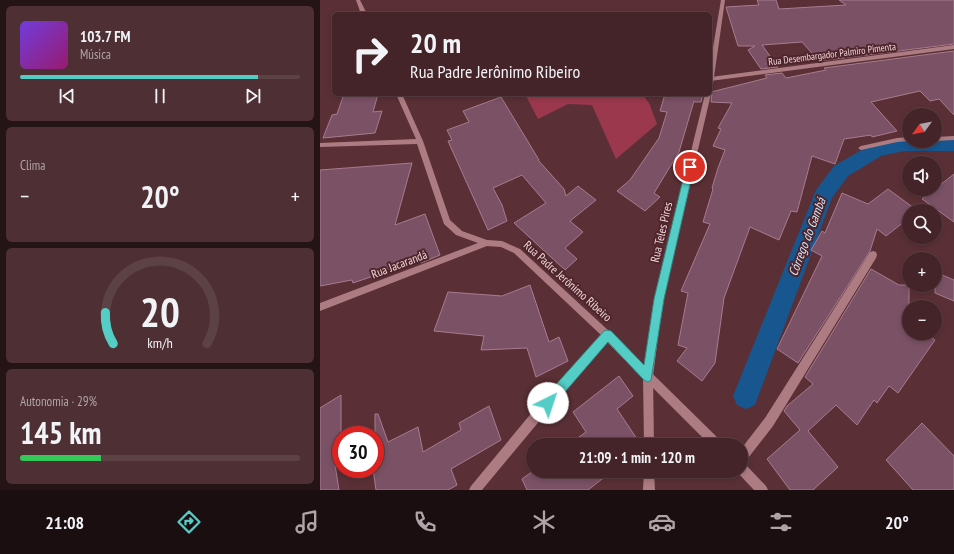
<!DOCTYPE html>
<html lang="pt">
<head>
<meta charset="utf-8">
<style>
  :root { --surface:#442428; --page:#4e3034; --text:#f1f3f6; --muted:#afa4a8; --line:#5c4145; --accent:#54cdc7 }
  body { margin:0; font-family:"PT Sans Narrow",sans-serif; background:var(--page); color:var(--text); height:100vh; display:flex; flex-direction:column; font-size:15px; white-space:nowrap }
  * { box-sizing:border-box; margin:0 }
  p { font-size:13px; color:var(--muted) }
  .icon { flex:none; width:22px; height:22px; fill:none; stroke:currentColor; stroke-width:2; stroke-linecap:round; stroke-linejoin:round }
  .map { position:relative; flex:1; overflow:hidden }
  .side { display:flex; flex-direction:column; gap:6px; padding:6px; background:#251416; width:320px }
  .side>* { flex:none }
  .top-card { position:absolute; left:12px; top:12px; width:380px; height:84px; border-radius:6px; box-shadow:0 2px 6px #0003,0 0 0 1px var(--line); background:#442428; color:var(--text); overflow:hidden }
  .needle { width:26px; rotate:237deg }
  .buttons { position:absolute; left:582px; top:108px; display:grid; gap:8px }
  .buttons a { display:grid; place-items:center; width:40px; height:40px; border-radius:50%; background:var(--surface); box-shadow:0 2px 6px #0003,0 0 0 1px var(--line); font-size:20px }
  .speed { position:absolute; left:12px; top:426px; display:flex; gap:8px; font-size:20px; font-weight:700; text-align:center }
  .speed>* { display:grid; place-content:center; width:52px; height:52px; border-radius:50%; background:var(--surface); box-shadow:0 2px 6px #0003,0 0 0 1px var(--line); line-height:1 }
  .speed .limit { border:6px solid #d22; background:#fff; color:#111 }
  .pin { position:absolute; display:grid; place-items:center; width:34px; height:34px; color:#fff; margin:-17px; border:2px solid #fff; border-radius:50%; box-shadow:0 1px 4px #0007 }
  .me { position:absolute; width:44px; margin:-22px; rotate:41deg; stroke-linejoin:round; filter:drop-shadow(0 0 3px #0008) }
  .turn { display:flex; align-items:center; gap:14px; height:84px; padding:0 12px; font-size:18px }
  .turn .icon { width:52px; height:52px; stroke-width:2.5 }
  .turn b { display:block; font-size:28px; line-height:34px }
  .big { font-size:30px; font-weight:800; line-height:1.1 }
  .side .widget { flex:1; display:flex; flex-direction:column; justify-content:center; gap:6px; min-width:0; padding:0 14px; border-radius:6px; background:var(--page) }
  .side .dial { align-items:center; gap:0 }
  .dial svg { height:104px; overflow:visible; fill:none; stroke:var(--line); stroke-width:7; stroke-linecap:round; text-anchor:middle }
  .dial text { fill:var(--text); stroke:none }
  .song { display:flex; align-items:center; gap:12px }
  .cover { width:48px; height:48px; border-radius:6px; background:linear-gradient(135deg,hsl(260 70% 55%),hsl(320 70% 35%)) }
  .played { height:4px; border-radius:2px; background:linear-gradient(90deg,var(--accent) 85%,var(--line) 85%) }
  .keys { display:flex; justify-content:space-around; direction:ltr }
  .heat { display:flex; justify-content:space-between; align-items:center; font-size:22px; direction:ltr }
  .charge { height:6px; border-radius:3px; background:linear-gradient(90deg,#34c759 29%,var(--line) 0) }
  .trip { position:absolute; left:206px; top:438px; width:222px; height:40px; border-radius:20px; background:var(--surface); box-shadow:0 2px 6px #0003,0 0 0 1px var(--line); font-weight:800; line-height:40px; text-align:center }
  .menu { display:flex; height:64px; justify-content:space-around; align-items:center; background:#1b0e10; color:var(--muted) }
  .menu .icon { width:28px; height:28px }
  .menu .active { color:var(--accent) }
  .menu b { font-size:18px; color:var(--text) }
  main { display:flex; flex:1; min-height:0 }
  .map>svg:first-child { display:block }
</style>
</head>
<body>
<main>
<section class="side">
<div class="widget">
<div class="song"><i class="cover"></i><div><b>103.7 FM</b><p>Música</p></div></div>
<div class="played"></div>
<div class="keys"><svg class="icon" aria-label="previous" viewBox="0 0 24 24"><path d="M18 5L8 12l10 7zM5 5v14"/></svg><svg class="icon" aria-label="pause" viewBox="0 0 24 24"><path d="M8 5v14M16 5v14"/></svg><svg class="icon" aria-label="next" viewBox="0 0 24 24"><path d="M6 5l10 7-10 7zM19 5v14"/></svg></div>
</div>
<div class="widget"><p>Clima</p>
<div class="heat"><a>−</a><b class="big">20°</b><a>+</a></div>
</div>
<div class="widget dial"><svg viewBox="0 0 100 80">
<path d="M14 69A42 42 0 1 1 86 69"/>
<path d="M14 69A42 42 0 0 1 8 45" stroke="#54cdc7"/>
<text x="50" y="56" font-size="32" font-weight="700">20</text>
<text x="50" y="72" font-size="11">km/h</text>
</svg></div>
<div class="widget"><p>Autonomia · 29%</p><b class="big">145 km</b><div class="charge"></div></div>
</section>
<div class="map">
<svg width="634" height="490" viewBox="0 0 634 490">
  <rect width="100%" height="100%" fill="#5a3036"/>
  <path fill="#9b384d" d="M205,94H322L329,103L337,124L296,159L272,105L248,104L218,119Z"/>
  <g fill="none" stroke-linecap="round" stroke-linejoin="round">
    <path fill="#18568f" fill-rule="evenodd" d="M584,139H589V141H615V139H634V151H584L561,156L528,176L512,198L435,405L426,409L417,405L413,396L496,190L514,166L550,145Z"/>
  </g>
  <path fill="#7b5165" stroke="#a87b8f" d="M437,0H456L459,9L526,5L519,0H634V44L499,61L482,42L442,45L458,67L441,69L428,50L435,46H418L406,7L439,5Z
    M634,51V115L619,99L610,101L600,91L551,102L577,131L552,137L551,135L524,139L515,164L492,156L477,212L471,211L459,240L430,227L404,298L395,363L382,381L357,361L367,348L358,345L368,293L361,291L390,224L383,222L393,189L392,188L398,168L405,150L393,146L401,129L398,128L412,103L391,102L392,94L391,92L447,78L445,75L462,73L466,78L506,70L504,68Z
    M24,94H58L53,112L62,111L55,133L3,138L12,115L17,114Z
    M345,94H376V96L383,94L381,102H375L374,101L359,152L334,193L340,197L325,211L297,191L310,180L339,138L347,112L340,111Z
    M181,97L219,160H218L244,189L246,196L258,186L276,200L250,221L263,232L245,248L257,259L245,270L194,223L226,203L202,175L173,188L182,205L187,221L168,230L128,141L132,140L127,130L149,122L143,111Z
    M92,163L75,225L105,214L120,255L101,263L98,253L68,266V271L33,283L32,280L0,286V170Z
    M634,174V222L602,199Z
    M568,189L598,211H589V218L566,236L557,229L550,251L478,363L457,349L502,256L491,250L502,231L505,233L522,193L548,204Z
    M551,269L579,285H589V333H605L615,340L578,393L569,386L557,403L554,400L537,425L516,405L488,431L518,467L493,490H470L447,459L480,430L464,411L467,406L493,384L485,377Z
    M615,272L634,280V301L615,293Z
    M210,285L229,342L239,337L248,361L216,377L207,348L161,350L164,336L114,331L128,292L182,296Z
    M299,376L313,396L297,409L321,445H248L266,432L253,412Z
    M21,395V447L13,452L19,490H0V408Z
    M169,406L181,440L131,469L137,485L128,490H56L53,469H55V414H58L68,442L98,427L103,452L141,430L139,423Z
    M602,423L634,456V490H593L566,460Z
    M213,471H294L291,473V472L268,490H207L202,479Z"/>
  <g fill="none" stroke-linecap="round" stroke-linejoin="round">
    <path fill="#ad7c82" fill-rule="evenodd" d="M553,251L556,252L557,255L556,258L453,426L425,462L421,463V449L445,418L550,252Z"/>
    <path fill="#ad7c82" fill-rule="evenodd" d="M36,0H40L47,14H41Z
      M634,45V49L390,81L391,77Z
      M76,94H82L103,141L130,220L142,231L167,240L182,241L200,249L290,332L401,441L402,445H390L287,342L231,407L162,490H149L151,486L223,399L281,335L194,253L181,247L167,246L0,311V303L158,243L136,235L124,224L97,144L0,147V143L96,139Z
      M634,136V140L615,141H614H615V137Z
      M589,137V141H590H589L577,142L541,150L538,148L541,146L577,138Z
      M421,463L425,464L446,486L448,490H434L417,472L421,471Z"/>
    <path fill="#ad7c82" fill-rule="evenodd" d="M401,0H405L393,84L390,86V65Z
      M390,93L391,94L343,299L333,376L334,445H324L323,376L335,299L385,94H390Z
      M324,471H334L335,490H323Z"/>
  </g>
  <path fill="#54cdc7" stroke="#378581" d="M370,164L374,167L344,299L331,380L328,382L324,380L288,342L232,407L228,409L223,407L222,403L223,399L284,331L287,330L291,331L324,365L334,299L366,167Z"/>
  <g text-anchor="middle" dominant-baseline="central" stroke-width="4" stroke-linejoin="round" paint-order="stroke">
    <g font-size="10" fill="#efd4d7" stroke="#4f252c">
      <text transform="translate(512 54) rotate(-7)">Rua Desembargador Palmiro Pimenta</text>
    </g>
    <g font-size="12" fill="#efd4d7" stroke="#4f252c">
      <text transform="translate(341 232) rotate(-77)">Rua Teles Pires</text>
      <text transform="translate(79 264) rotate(-21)">Rua Jacarandá</text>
      <text transform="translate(248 281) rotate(42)">Rua Padre Jerônimo Ribeiro</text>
    </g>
    <g font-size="13" font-style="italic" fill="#d3e5f9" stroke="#4f252c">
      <text transform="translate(487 237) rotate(-69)">Córrego do Gambá</text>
    </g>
  </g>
</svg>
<div class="buttons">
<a><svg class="needle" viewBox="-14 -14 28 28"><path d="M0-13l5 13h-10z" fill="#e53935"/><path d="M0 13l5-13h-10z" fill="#afa4a8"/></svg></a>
<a><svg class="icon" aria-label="sound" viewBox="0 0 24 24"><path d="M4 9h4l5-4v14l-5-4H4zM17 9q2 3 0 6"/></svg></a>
<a><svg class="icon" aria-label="search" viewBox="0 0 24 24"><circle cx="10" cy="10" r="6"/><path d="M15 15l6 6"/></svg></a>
<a>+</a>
<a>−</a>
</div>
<div class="speed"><div class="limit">30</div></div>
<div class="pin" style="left:370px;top:167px;background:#d93025"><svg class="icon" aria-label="arrive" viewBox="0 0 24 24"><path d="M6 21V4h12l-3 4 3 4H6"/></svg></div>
<svg class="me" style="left:228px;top:403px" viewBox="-20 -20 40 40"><circle r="19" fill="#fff"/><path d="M0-13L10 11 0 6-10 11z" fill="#54cdc7"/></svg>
<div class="trip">21:09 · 1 min · 120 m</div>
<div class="top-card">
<div class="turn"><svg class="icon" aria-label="right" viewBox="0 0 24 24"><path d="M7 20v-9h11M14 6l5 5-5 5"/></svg><div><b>20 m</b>Rua Padre Jerônimo Ribeiro</div></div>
</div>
</div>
</main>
<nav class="menu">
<b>21:08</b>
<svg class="icon active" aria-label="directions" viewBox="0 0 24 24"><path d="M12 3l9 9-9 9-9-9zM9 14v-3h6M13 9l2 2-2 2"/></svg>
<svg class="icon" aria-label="music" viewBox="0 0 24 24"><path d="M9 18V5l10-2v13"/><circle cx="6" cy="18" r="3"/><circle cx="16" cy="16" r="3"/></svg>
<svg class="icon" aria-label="phone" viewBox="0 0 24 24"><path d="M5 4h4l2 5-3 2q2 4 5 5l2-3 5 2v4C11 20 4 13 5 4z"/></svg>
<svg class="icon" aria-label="climate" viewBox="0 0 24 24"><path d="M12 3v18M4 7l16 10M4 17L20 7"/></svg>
<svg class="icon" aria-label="car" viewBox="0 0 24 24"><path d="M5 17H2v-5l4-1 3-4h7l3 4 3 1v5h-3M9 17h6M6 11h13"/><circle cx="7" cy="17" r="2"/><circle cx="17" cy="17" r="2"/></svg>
<svg class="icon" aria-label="filters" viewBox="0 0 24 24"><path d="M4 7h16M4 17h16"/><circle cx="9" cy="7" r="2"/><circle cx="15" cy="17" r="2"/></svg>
<b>20°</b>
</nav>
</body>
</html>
